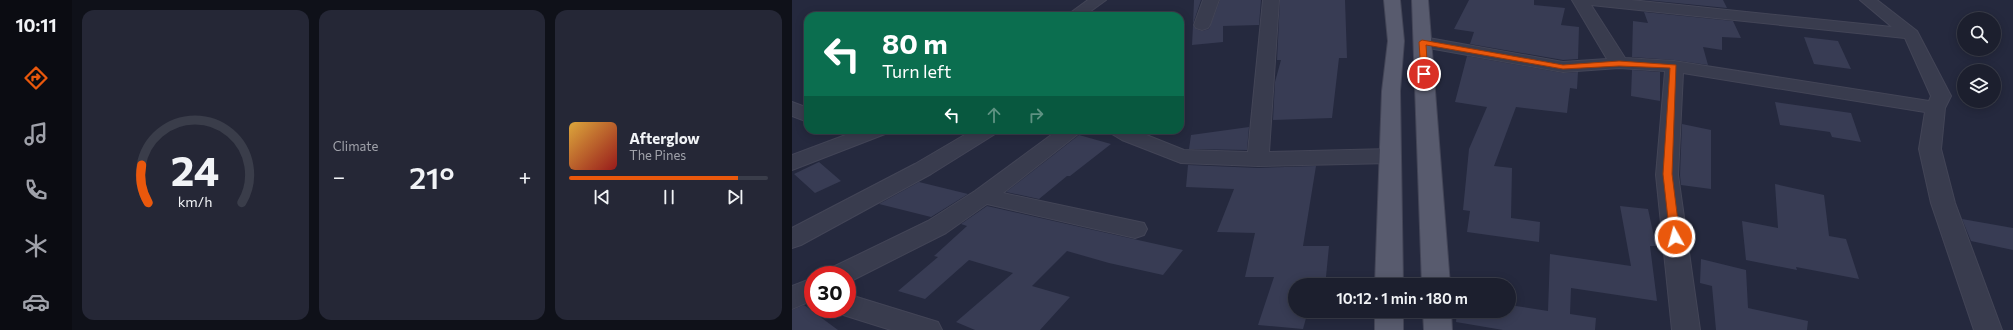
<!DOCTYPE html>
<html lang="en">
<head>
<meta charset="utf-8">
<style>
  :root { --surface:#1c1f2e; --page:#252736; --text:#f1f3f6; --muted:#a0a2aa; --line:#3a3d4a; --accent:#ea580c }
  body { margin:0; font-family:Commissioner,sans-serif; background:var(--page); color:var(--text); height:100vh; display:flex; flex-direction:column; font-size:15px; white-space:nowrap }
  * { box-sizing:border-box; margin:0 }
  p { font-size:13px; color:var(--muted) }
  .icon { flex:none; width:22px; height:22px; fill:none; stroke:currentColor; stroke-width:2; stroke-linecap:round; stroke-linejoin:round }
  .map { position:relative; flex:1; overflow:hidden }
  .details { display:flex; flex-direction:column; gap:10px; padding:10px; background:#0f1119; width:720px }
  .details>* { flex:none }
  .banner { position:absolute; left:12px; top:12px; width:380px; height:122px; border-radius:12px; box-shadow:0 2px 10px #0003,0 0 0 1px var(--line); background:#0b6e4f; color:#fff; overflow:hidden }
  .tools { position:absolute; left:1165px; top:12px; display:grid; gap:8px }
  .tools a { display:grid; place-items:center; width:44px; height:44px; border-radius:50%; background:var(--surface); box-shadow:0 2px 10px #0003,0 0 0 1px var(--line); font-size:20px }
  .speed { position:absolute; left:12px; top:266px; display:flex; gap:8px; font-size:20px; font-weight:700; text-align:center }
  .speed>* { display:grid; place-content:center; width:52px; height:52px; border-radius:50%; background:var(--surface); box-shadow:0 2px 10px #0003,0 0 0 1px var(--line); line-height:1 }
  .speed .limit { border:6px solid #d22; background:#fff; color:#111 }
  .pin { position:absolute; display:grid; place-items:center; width:34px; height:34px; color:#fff; margin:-17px; border:2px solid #fff; border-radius:50%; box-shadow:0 1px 4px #0007 }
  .me { position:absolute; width:44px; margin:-22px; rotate:353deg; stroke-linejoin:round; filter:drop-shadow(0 0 3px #0008) }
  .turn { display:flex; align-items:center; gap:14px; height:84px; padding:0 12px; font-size:18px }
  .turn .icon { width:52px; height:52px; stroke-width:2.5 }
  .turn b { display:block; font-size:28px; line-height:34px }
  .lanes { display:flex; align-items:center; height:38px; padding:0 12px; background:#0003; justify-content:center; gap:20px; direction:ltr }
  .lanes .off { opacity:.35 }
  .big { font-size:30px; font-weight:600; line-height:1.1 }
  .details .widget { flex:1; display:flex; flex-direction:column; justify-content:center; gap:6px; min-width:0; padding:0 14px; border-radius:12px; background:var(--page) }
  .details .dial { align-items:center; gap:0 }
  .dial svg { height:104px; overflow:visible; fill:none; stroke:var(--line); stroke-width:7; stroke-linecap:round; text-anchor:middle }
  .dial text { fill:var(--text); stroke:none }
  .song { display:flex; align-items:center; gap:12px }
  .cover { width:48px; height:48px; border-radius:6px; background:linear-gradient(135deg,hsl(40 70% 55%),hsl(0 70% 35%)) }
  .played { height:4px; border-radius:2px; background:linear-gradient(90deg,var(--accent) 85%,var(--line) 85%) }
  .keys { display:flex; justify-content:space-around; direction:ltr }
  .heat { display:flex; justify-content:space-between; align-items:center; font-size:22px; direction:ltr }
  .details .tiles { flex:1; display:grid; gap:10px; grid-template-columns:repeat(3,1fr) }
  .trip { position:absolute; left:496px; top:278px; width:228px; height:40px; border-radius:20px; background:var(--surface); box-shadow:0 2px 10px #0003,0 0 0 1px var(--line); font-weight:600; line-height:40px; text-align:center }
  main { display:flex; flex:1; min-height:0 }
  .tabs { display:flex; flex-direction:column; width:72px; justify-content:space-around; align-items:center; background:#0b0c12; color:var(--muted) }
  .tabs .icon { width:28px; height:28px }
  .tabs .on { color:var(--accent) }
  .tabs b { font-size:18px; color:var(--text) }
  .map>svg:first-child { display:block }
</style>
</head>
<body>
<main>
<nav class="tabs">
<b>10:11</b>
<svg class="icon on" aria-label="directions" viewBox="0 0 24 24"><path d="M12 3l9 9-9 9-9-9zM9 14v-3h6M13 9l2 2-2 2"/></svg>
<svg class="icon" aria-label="music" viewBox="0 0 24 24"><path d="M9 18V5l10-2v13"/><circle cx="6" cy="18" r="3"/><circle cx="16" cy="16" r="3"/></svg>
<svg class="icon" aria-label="phone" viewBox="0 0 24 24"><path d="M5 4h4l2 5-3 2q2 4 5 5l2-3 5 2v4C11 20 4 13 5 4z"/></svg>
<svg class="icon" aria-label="climate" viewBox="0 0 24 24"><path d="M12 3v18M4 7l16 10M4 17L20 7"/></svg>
<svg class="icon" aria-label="car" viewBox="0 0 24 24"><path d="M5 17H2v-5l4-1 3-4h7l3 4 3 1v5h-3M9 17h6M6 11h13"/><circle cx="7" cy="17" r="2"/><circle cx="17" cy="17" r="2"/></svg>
</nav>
<section class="details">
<div class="tiles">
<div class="widget dial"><svg viewBox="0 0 100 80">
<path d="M14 69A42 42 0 1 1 86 69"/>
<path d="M14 69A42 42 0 0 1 9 40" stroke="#ea580c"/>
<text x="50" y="56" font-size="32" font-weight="700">24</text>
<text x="50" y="72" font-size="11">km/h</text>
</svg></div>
<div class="widget"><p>Climate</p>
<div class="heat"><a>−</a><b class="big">21°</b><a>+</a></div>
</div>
<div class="widget">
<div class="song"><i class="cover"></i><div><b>Afterglow</b><p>The Pines</p></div></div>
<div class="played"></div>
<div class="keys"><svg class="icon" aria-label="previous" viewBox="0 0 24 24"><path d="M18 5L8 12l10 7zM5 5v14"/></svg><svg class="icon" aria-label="pause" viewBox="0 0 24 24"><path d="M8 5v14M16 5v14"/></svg><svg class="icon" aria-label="next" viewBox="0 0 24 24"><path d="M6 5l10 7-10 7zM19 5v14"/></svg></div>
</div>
</div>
</section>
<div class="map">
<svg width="1221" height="330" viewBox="0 0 1221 330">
  <rect width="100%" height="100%" fill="#25293e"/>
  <path fill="#383c54" d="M402,0H409L401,24Z
    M428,0H469L467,25L431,26V42L400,45L401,25L404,29L410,31L417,29Z
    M488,0H553L555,58H547L540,118L481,120L483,82L489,60H485Z
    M677,0H742V5L773,8L769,25L787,27L786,59L771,60L678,44L682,32L662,29Z
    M854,0H931L935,8Z
    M852,12L941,21L949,38L930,37V50L911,47L916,65L882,60L840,57L841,21L856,23Z
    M1012,37L1046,41L1059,69L1022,64Z
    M675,56L771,73L786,72L785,89L778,88L775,113L724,107L702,166L720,168L719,218L748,222L747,242L675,232L678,211L671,210L677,149L695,107L663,102Z
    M840,70L868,72V101L839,96Z
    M983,102L1059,113L1069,142L1040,137L1038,132L988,125Z
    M890,124L919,130V189L889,185L888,175Z
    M457,127L455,150L397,149L399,135Z
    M287,135L319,144L278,176H275L247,199L214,192Z
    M27,162L49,181L23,193L2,174Z
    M396,165L466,168L524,166L511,246H537L534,277H525L523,285H503V311H516L511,329L466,325L482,277H453L463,233L425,232L442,189L394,187Z
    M127,182L176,194L139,217L87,204Z
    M983,184L1032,195L1037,236L1054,239L1067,279L1004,267L1005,270L954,260L950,221L986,228Z
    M195,206L337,238L391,250L371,275L317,263L275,251L240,286L278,297L248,330H183L164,322L221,273L177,260L133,299L106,291L146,257L142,256L175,226L169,224Z
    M828,206L856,209L864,246H858L865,301L779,288L778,314L804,318L803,330H711L664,322L665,311H717V305L756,311L758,254L839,266Z
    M1170,219L1221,228V250L1179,241Z
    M909,259L954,270L956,308L1016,321L1015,330H924L920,286L908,283Z
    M12,305L46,330H0V310Z"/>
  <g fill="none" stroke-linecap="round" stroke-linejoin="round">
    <g stroke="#434557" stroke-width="2">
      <path id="minor" d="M296,0H314L292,16H274Z
        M411,0H427L418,25L416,28L410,30L404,28L402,25Z
        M471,0H487L477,152L598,149L606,151L609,156L606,161L598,163L466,166L389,163L330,140L320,134L317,130H342L392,150L456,152Z
        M780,0H839L1100,27L1068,0H1085L1125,31L1159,96L1153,108L1149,149L1163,203L1210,330H1182L1139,203L1127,149L1133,112L891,73L886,175L908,330H880L864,175L873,71L827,68L771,72L631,47L625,46L623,42L625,38L631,37L771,62L815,59ZM799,5L1113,38L1139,96L1137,101L882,61L833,58Z
        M0,102L16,108V122L0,116Z
        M67,130H96L93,134L0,170V155Z
        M181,130H206L203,134L139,174L9,245L0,248V228L123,164Z
        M266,130H289L286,134L211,193L352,223L355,229L352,235L343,238L195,204L154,233L57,282L55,283V275H35L39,268L136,221L183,191Z
        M21,278V300L0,309V286Z
        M55,294L146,322L150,330H99L45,313L43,309H55Z"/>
    </g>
    <g stroke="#434557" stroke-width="2">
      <path id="major" d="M592,0H608L612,41L608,91L611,285H583L590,91L596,41Z
        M620,0H636L658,285H630Z
        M583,311H611V330H583Z
        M631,311H659L660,330H632Z"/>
    </g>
    <use href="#minor" fill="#393c4e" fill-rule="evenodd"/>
    <use href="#major" fill="#585b6e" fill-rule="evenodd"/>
  </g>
  <path fill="#ea580c" stroke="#983908" d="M630,40L771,65L827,61L884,65L880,174L888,237L886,239L883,240L878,237L871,174L878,68L827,66L771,69L634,45L636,74L632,76L629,74L627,42Z"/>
</svg>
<div class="tools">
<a><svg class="icon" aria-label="search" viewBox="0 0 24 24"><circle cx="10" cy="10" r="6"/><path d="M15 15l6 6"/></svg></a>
<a><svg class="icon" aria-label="layers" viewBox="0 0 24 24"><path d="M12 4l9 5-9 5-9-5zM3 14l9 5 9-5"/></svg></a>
</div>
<div class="speed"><div class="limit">30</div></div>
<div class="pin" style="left:632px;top:74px;background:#d93025"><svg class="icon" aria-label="arrive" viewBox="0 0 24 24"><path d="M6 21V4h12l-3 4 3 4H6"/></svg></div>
<svg class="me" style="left:883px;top:237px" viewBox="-20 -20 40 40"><circle r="17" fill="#ea580c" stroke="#fff" stroke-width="3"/><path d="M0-11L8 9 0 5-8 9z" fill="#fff"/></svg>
<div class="trip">10:12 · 1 min · 180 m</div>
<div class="banner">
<div class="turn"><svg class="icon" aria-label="left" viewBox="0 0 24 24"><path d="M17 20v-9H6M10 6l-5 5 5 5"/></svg><div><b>80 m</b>Turn left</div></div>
<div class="lanes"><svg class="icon" aria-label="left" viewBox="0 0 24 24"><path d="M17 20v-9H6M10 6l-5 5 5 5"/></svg><svg class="icon off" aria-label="ahead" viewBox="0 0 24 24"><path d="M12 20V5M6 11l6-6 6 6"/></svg><svg class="icon off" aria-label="right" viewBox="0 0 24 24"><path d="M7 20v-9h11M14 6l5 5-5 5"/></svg></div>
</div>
</div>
</main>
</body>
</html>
